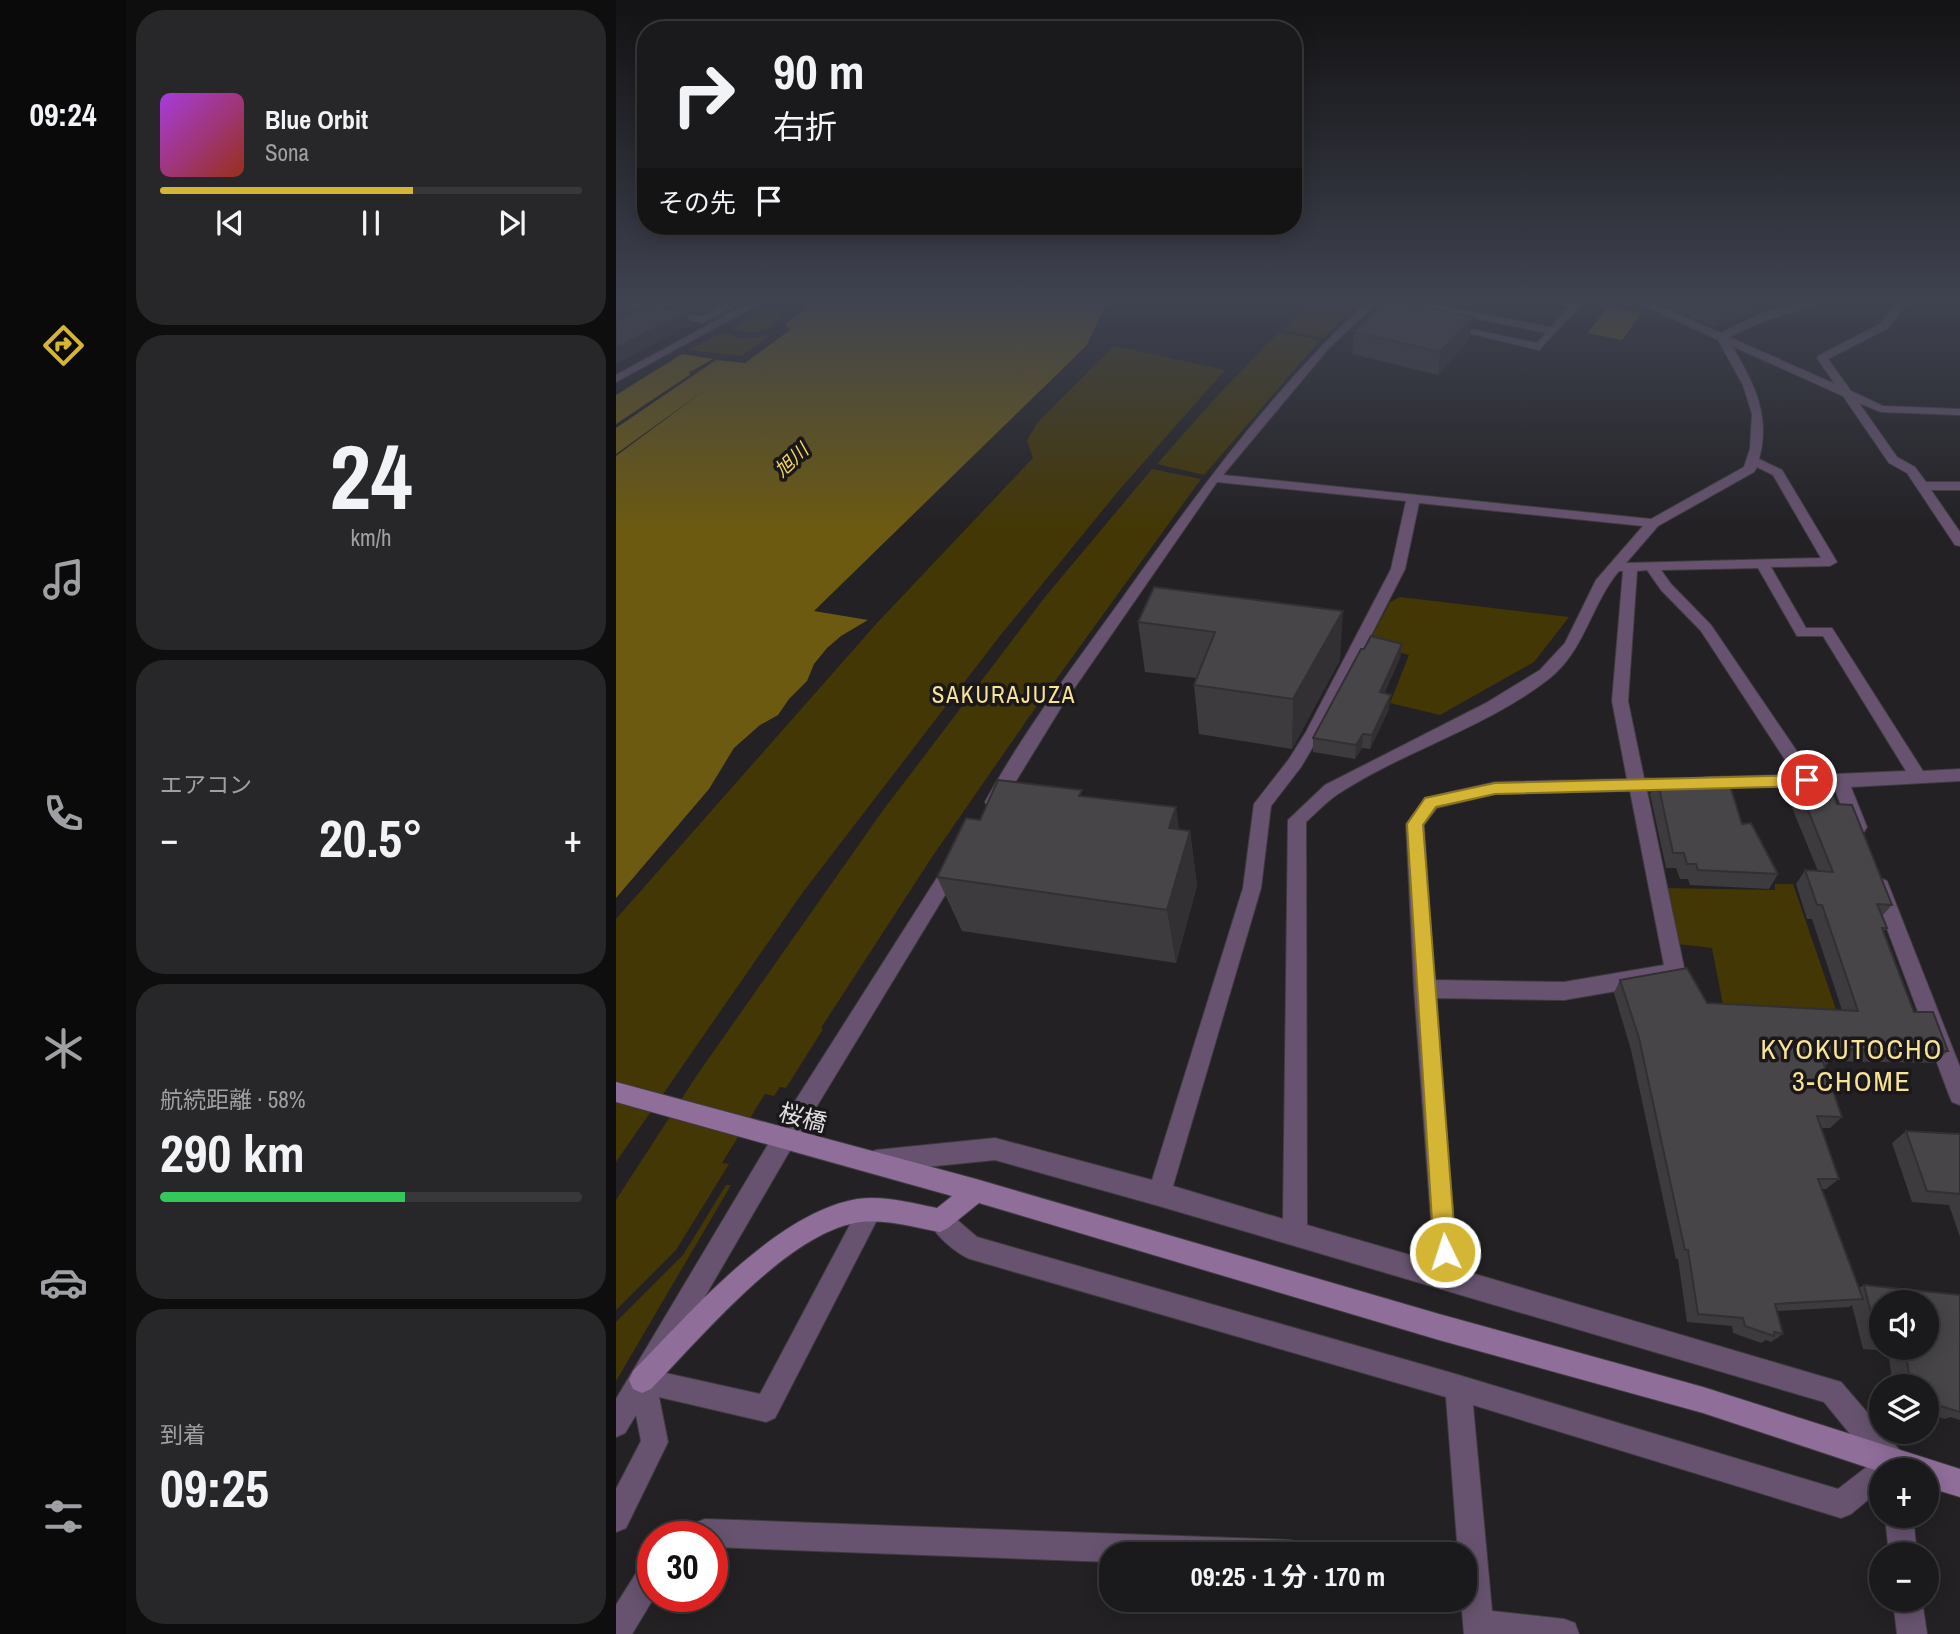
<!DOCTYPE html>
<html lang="ja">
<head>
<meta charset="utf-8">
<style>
  :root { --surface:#1a191b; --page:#272628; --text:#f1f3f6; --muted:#9fa0a3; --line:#38383a; --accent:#d5b534 }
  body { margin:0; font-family:"Archivo Narrow","Noto Sans JP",sans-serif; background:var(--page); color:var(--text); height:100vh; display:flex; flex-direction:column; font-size:26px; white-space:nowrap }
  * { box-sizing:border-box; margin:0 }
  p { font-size:23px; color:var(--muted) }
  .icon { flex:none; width:38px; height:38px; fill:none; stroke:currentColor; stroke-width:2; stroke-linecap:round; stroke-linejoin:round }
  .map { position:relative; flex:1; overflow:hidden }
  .panel { display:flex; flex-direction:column; gap:10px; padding:10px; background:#0e0e0f; width:490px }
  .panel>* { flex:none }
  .hud { position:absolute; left:21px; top:21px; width:665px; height:214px; border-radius:28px; box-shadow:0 4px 18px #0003,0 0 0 2px var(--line); background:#1a191b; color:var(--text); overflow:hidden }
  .fabs { position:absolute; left:1253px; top:1290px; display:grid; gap:14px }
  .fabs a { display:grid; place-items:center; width:70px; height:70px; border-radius:50%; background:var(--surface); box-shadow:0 4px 18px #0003,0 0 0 2px var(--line); font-size:35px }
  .speed { position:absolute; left:21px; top:1521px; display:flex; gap:14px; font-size:35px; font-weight:700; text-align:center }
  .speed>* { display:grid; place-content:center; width:91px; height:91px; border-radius:50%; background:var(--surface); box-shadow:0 4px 18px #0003,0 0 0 2px var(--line); line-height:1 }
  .speed .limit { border:10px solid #d22; background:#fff; color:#111 }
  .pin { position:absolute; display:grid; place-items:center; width:60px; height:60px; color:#fff; margin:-30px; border:4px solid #fff; border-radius:50%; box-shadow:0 2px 7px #0007 }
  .me { position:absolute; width:77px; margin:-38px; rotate:356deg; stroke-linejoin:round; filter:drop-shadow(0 0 5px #0008) }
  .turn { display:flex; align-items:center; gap:24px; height:147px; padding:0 21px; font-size:32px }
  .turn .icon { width:91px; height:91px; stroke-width:2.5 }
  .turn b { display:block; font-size:49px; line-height:60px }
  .then { display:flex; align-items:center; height:66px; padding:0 21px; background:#0003; gap:14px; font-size:26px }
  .big { font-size:52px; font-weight:700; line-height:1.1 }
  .panel .widget { flex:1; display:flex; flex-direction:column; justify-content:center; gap:10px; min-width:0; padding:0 24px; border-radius:28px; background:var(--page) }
  .panel .dial { align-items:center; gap:0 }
  .dial b { font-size:91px; line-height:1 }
  .song { display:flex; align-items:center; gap:21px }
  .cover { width:84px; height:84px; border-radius:10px; background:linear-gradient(135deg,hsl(280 70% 55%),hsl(10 70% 35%)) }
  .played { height:7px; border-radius:4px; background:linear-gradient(90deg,var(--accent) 60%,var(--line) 60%) }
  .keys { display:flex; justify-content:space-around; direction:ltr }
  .heat { display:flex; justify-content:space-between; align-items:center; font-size:38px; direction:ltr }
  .charge { height:10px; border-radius:5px; background:linear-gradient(90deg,#34c759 58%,var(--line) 0) }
  .trip { position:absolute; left:483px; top:1542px; width:378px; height:70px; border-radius:28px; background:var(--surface); box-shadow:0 4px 18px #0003,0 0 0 2px var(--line); font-weight:700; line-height:70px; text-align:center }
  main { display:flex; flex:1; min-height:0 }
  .menu { display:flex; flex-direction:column; width:126px; justify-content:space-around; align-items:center; background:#0a0a0b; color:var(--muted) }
  .menu .icon { width:49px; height:49px }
  .menu .selected { color:var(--accent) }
  .menu b { font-size:32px; color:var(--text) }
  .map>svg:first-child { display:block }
</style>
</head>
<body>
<main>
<nav class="menu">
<b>09:24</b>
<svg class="icon selected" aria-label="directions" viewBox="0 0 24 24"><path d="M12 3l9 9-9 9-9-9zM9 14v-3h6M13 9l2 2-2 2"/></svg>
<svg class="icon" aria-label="music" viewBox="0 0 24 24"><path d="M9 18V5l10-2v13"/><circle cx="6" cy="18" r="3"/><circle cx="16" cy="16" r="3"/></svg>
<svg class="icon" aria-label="phone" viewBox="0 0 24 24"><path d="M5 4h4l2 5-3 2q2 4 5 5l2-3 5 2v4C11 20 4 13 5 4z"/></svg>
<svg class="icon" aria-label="climate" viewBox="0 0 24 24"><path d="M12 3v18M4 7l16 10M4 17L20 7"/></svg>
<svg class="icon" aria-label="car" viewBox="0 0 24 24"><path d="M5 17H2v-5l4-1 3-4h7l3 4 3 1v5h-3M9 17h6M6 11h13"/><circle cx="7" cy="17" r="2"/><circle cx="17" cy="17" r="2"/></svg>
<svg class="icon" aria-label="filters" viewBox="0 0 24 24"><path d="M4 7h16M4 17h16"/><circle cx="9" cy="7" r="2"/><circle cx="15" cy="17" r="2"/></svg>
</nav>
<section class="panel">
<div class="widget">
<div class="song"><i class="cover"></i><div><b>Blue Orbit</b><p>Sona</p></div></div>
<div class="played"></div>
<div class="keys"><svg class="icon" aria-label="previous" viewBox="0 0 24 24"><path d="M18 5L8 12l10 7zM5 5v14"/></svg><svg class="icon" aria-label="pause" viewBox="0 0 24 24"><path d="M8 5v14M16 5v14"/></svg><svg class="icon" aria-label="next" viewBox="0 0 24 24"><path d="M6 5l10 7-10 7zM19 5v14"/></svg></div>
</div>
<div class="widget dial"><b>24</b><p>km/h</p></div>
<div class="widget"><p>エアコン</p>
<div class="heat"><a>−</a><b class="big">20.5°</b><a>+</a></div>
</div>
<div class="widget"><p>航続距離 · 58%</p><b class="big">290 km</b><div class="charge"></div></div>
<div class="widget"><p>到着</p><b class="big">09:25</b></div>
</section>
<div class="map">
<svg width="1344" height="1634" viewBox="0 0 1344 1634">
  <rect width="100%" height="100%" fill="#232124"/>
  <path fill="#433705" d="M701,299H748L707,338L666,330Z
    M148,311H155L166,316C152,333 137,337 117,328Z
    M663,332L704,340L588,475L541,464L601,396Z
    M104,334H113L125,339L155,335L125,356L73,350Z
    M498,346L609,370L504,489L383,637L187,892L0,1162V919L261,623L417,458L411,440L422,422Z
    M536,469L585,479L413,717L316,857L205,1028L207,1029L170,1088L164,1087L158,1096L149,1094L106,1163L113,1164L60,1250L0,1310V1200L81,1075L265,813L429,597Z
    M784,597L953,617L918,662L824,715L774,703L793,655L752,644L774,602Z
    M1159,884H1177L1223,1018L1109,1015L1096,948L1062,944L1049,888L1159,890Z
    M110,1185H115L0,1381V1322L67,1255Z"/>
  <path fill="#6c5a11" d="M203,299H497L488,309L470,346L198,611L252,620L225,636L211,648L198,664L191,681L173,699L162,715L144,725L118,748L93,789L0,898V456L93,387L0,454V428L100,360L129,363L174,330L169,324Z
    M992,306L1025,313L1006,340L972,333Z
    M66,354L97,359L72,373L75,374L0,424V395Z"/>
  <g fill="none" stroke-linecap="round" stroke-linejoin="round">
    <g stroke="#3e3c3f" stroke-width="2">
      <path id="street" d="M140,299H152L0,382V375Z
        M754,299H765L713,348L607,475L1035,519L1128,467L1134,449L1136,414L1127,385L1102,340L1015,299H1028L1105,333C1137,315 1180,299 1217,299L1148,321L1113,337L1219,384L1201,358L1202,356L1264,324L1285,299H1295L1272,328L1212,359L1235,391L1267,406L1344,409V415L1265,412L1243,403L1281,457L1299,467L1310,482H1344V490H1315L1344,532V546L1339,545L1291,473L1273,463L1227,396L1116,346C1138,383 1155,416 1143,459L1166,470L1221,562L1214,566L1155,567L1190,628H1216L1307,771L1344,769V781L1235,787L1251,827L1248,832H1236L1233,827L1218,787H1083L1081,783L1089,777L1179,775L1085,631L1045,590L1031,570L1021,571L1012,701L1028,778L1067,780L1070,784L1067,788L1031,791L1069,972L1066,978L1059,981L948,1000L819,998L842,1269L1225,1382L1286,1453L1291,1470H1265V1489L1235,1514L1225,1518L857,1405L876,1611L948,1619L959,1623L963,1634H848L845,1600H849V1554H842L830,1397L354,1259C339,1253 319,1235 312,1220L316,1212L324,1208L332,1212L361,1237L836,1373L1222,1489L1257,1462L1208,1402L543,1206L379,1160L260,1172L252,1169L249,1161L252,1153L260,1150L379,1138L536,1180L627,888L638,804L673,759L690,732L775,569L790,501L601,482L446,706L384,807H372L369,802C408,731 458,665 505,600C581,493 657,388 754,299ZM1141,467L1157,475L1205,558L1010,563L1042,526L1138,472ZM803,503L1027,526L980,580L949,643L924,670L870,703L709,785L672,820L667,1219L557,1186L645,888L655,806L685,767L705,733L789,569ZM1142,568L1181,636H1207L1290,771L1197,775L1095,625L1055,584L1045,570ZM1003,571H1007L996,701L1011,779L879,782L809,798L790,824L798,989L818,1262L691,1225L690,822C700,813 710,802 722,794C787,751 872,727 934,678C969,650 975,604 1003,571ZM1014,791L1048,965L948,982L818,980L808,825L821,808L879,794Z
        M786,299L935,327L954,306L927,299H970L923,350L826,327L831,324L921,343L930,333L790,304L787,303Z
        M0,300L86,317L114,302L122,304L87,323L0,306Z
        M337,860L343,862L346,867L343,872L176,1147L45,1372L144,1394L246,1202L254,1198L262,1202L266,1210L262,1218L159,1418L150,1422L43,1397L52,1442L10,1528L0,1532V1489L25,1441L20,1415L9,1433L0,1437V1399L160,1131L331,862Z
        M1264,878L1271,881L1273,886L1344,1067V1105L1336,1102L1333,1095L1255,886L1257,881Z
        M1269,1516H1297L1301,1554H1273Z
        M89,1519L674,1540L684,1544L688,1554H495V1562L96,1547V1536H67L71,1526Z
        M37,1558V1596H39L16,1634H0V1605L27,1562Z
        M1277,1600H1306L1311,1634H1281Z"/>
    </g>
    <g stroke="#3e3c3f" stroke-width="2">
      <path id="secondary" d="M52,299H65L0,332V325Z
        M0,1082L360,1179L823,1314L1087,1387L1344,1469V1497L1311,1487V1470H1265V1472L1087,1413L823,1340L363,1203L332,1228L324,1232C297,1227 267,1218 239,1223C169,1236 84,1339 35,1389L26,1393L17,1389L13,1380L17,1371C73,1314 159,1213 241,1199C267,1195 295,1203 321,1208L336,1196L0,1102Z"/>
    </g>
    <use href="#street" fill="#67536f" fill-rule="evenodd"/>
    <use href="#secondary" fill="#8f6e9a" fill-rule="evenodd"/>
  </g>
  <path fill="#3d3b3e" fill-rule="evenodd" d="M0,299H46L35,304L7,299L18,311L75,324L0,364Z
    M49,299H117L86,314L53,308Z
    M1034,299H1151L1139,302L1135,314L1098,327Z
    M738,332L854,339L822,375L736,354Z
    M538,587L724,660L676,749L583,734L578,685L580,678L529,672L522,622Z
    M786,644L784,658L768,693L773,709L754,749L746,748L739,759L697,752V738L748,649Z
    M1041,778L1126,824L1162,874L1153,889L1074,885L1072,879H1064L1060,868H1050L1034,794Z
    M1183,788L1221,804L1276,905L1266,916L1271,928L1268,931L1298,1012L1332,1051L1318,1063L1214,1061L1209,1066L1226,1117L1214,1128H1205L1223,1179L1210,1189H1206L1243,1288L1248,1285L1344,1295V1420L1334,1417L1329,1419L1311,1413V1386H1277L1272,1351L1247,1349L1236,1305L1233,1307L1161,1311L1167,1334L1155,1342L1150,1340L1145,1343L1117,1333L1116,1326L1071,1322L1062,1259H1060L1015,1050L998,993L1004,980L1091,1003L1226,1010L1196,919H1191L1180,884L1189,870L1202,871L1174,803ZM1265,1302L1311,1348H1265Z
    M467,796L563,829L574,831L581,886L560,963L346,931L321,877L364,820Z
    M1290,1131L1344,1134V1237L1333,1205L1296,1202L1276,1143Z"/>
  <path fill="#323032" d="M33,299H46L35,304Z
    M88,299H117L86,314L80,303Z
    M1123,299H1151L1139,302L1135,314L1098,327L1105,308Z
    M14,301L19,312L0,322V308Z
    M69,313L75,324L0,364V348Z
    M857,317L854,339L822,375L824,352Z
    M727,611L724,660L676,749L677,699Z
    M786,644L784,658L763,706L764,692Z
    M775,695L773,709L754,749L756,735Z
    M747,734L746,748L739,759L740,745Z
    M560,807L567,857L574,831L581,886L560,963L551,910L553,828Z"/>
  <path fill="#474548" stroke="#323032" stroke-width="2" d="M0,299H5L14,301L0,308Z
    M62,299H88L80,303Z
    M774,299L857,317L824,352L738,332Z
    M1084,299H1130L1105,308Z
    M32,304L69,313L0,348V320Z
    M538,587L727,611L677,699L578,685L599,632L522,622Z
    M755,636L786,644L764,692L775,695L756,735L747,734L740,745L697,738L745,649H748Z
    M1041,778L1112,779L1126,824L1135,823L1162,874L1082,870L1080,864H1071L1068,853H1057Z
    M382,780L466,790L463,796L560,807L553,828L574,831L551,910L321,877L350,818L364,820Z
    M1183,788L1211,789L1216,791L1221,804L1236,805L1276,905L1261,904L1271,928H1266L1298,1012H1317L1332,1051L1226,1049L1217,1050L1218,1057L1205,1056L1226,1117L1201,1116L1223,1179H1202L1247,1299L1159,1304L1167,1334L1158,1332V1336L1129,1326L1127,1318L1082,1314L1072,1250H1069L1023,1038L1004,980L1071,968L1091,1003L1242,1011L1206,905H1201L1189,870L1217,872Z
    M1290,1131L1344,1134V1194L1311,1191Z
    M1248,1285L1344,1295V1412L1311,1402V1386H1295L1289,1348H1311V1302H1265V1341H1262Z"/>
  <linearGradient id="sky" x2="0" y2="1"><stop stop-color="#131214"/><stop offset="0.57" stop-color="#3f4350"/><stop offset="1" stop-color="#3f4350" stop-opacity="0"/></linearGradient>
  <rect width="1344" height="528" fill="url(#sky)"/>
  <path fill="#d5b534" stroke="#8a7622" stroke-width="2" d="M1191,775L1199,780L1191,786L879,794L820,807L807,825L840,1252L837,1260L829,1263L821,1260L818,1252L791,824L809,798L879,783Z"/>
  <g text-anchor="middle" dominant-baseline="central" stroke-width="7" stroke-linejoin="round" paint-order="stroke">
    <g font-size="19" font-style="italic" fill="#f4d45c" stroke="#1a181a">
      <text transform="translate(175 460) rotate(-43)">旭川</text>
    </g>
    <g font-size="23" letter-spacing="2" fill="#f9e395" stroke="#1a181a">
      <text x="388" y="694">SAKURAJUZA</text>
    </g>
    <g font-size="24" fill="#e2e0e2" stroke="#1a181a">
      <text transform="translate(187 1117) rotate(15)">桜橋</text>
    </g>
    <g font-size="28" letter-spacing="2" fill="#f9e395" stroke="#1a181a">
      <text x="1236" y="1049">KYOKUTOCHO<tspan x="1236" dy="32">3-CHOME</tspan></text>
    </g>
  </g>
</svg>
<div class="fabs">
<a><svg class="icon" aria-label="sound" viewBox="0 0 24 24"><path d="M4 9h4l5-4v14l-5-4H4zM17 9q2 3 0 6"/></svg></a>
<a><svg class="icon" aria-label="layers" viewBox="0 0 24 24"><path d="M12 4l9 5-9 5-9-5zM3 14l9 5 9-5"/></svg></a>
<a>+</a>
<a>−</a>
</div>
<div class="speed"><div class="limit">30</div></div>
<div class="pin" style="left:1191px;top:780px;background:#d93025"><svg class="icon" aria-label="arrive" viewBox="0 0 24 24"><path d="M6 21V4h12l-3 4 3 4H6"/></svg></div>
<svg class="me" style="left:829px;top:1252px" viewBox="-20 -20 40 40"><circle r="17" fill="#d5b534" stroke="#fff" stroke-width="3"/><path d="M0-11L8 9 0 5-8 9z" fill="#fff"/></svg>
<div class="trip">09:25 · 1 分 · 170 m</div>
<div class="hud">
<div class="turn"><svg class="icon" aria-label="right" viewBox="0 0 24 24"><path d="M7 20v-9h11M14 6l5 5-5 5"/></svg><div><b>90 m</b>右折</div></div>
<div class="then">その先<svg class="icon" aria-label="arrive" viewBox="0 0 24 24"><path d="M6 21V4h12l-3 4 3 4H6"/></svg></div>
</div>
</div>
</main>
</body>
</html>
